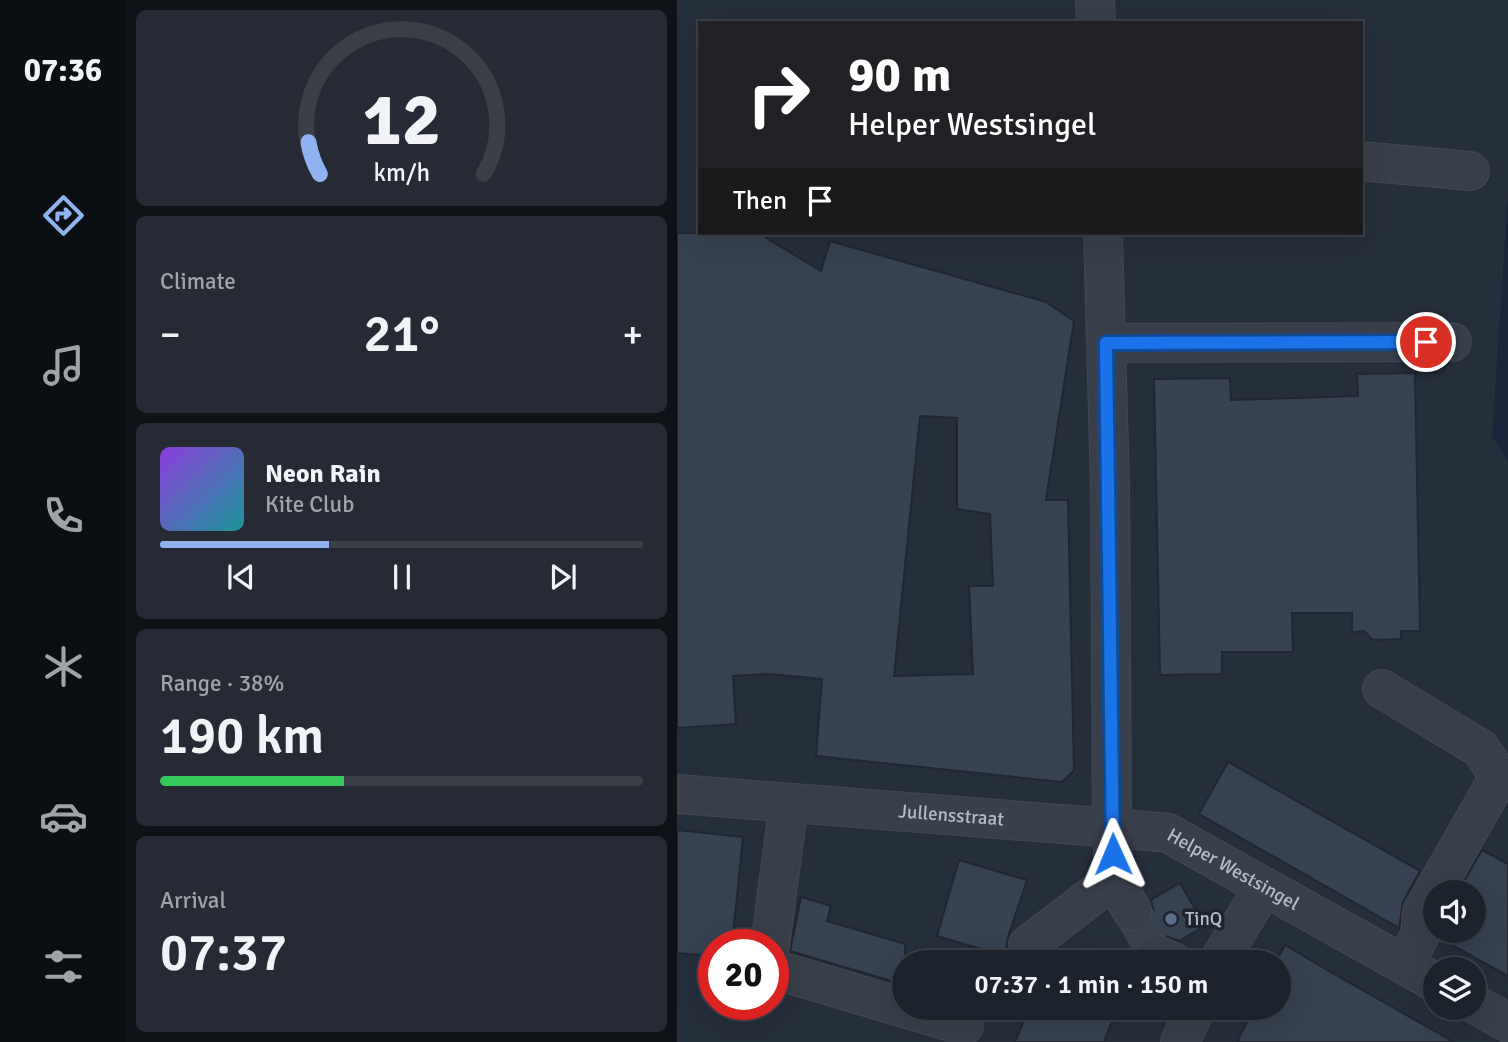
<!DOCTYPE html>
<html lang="en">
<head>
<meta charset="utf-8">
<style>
  :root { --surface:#1c222c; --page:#252a34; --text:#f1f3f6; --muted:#a0a4a9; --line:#3a3f48; --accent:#8fb2f1 }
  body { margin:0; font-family:Signika,sans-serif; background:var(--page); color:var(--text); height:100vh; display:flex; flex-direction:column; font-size:26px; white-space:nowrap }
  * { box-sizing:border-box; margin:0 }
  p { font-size:23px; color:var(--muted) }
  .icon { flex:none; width:38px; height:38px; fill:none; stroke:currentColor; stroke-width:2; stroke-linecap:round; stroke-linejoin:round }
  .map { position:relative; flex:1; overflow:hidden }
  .side { display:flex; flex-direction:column; gap:10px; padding:10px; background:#0f1318; width:551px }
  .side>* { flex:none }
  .top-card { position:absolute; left:21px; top:21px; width:665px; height:214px; border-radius:0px; box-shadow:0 7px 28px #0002,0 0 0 2px var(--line); background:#202124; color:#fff; overflow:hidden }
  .buttons { position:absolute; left:746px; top:880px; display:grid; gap:14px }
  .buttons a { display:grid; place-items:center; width:63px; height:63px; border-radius:50%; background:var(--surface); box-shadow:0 7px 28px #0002,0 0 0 2px var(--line); font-size:35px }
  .speed { position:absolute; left:21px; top:929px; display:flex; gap:14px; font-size:35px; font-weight:700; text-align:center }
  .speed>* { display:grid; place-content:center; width:91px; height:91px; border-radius:50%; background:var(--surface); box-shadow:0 7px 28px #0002,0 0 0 2px var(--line); line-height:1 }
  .speed .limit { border:10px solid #d22; background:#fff; color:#111 }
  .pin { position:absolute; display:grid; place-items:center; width:60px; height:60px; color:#fff; margin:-30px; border:4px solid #fff; border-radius:50%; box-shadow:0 2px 7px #0007 }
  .me { position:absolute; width:77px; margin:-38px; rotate:359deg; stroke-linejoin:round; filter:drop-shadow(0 0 5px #0008) }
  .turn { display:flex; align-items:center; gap:24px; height:147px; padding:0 35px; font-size:32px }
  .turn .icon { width:91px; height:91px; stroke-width:2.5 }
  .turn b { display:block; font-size:49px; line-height:60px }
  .then { display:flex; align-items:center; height:66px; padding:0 35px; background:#0003; gap:14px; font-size:26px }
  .big { font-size:52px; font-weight:600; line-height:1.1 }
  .side .tile { flex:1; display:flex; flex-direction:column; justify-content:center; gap:10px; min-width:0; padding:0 24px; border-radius:10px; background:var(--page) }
  .side .dial { align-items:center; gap:0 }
  .dial svg { height:182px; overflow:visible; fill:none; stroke:var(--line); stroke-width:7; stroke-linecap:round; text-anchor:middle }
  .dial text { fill:var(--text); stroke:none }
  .song { display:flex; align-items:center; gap:21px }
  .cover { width:84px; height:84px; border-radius:10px; background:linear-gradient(135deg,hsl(270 70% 55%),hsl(180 70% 35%)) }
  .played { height:7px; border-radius:4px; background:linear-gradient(90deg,var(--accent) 35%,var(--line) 35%) }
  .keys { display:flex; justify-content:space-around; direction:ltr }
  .heat { display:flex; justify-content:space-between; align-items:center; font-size:38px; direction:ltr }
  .charge { height:10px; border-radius:5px; background:linear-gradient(90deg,#34c759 38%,var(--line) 0) }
  .trip { position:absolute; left:215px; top:950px; width:399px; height:70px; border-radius:35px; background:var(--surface); box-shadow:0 7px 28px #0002,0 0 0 2px var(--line); font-weight:600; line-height:70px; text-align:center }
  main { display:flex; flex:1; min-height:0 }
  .tab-bar { display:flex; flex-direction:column; width:126px; justify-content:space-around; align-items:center; background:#0b0e12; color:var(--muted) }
  .tab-bar .icon { width:49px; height:49px }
  .tab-bar .selected { color:var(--accent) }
  .tab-bar b { font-size:32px; color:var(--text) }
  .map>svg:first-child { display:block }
</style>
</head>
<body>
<main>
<nav class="tab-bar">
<b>07:36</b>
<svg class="icon selected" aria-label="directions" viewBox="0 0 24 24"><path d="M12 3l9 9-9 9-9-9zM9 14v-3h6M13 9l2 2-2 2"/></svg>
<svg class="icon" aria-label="music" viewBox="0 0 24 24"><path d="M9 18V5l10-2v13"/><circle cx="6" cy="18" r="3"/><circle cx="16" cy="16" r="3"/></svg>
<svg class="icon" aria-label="phone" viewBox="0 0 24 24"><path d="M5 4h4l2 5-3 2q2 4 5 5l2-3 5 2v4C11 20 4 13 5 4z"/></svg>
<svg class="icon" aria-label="climate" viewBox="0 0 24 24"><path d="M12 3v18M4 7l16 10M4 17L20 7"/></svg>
<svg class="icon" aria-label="car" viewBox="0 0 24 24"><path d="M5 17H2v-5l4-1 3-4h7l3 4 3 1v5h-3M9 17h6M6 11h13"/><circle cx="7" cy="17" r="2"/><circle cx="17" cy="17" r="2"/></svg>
<svg class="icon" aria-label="filters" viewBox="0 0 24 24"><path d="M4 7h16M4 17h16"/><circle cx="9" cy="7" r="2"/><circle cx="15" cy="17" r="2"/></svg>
</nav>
<section class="side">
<div class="tile dial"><svg viewBox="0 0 100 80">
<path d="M14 69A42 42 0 1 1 86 69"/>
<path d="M14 69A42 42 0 0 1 9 55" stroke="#8fb2f1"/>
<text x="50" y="56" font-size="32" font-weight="700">12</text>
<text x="50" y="72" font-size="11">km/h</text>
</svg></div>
<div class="tile"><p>Climate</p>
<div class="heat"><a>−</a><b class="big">21°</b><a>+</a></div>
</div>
<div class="tile">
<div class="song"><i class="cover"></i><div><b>Neon Rain</b><p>Kite Club</p></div></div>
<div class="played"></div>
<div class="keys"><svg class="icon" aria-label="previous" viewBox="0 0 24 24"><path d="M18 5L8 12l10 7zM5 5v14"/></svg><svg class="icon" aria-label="pause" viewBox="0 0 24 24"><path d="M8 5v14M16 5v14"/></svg><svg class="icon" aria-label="next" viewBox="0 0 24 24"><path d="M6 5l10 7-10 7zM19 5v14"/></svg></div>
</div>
<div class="tile"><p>Range · 38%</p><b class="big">190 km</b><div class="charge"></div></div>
<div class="tile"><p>Arrival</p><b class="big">07:37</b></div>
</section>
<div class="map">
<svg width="831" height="1042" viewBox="0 0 831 1042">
  <rect width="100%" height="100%" fill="#252e3b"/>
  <path fill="#192538" d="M831,197V460L815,437Z"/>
  <path fill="#374252" stroke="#202732" stroke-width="2" fill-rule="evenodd" d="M0,233H81L144,271L153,241L369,302L397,321L369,500H391L397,770L385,782L139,756L145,679L91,674L56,676L59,724L0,728ZM243,416L280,418V509L313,514L316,586H292L296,674L217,676Z
    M738,373L743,631H724V639L696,640L687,631L675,632V613H615L616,652H545V674L483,675L477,379L553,378L554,400L681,396L680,374Z
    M551,762L743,871L726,902L722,928L522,814Z
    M0,830L66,837L55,945H37V956L0,953Z
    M805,850L831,864V976L764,939L765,931H796V892H781Z
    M282,860L350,880L331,937L328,956L260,936Z
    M503,883L528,926L502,941L478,932L467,936L460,944L454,933L465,930L473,923L477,912L474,900Z
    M124,897L154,906L150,921L228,944V985L113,951Z
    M608,945L650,970L777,1042H560L577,1008H602V962H599Z
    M410,947L459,961L460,962H394L396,955Z
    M352,1008H440L427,1042H338Z"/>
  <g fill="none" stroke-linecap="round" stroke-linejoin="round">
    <path stroke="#3a4350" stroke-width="38" stroke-dasharray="38 19" stroke-linecap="butt" d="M455,911L479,954"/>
    <g stroke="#424954" stroke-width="40">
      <g id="minor">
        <path d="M418,0L419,23"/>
        <path d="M684,161L793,171"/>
        <path id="s1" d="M426,233L433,486L435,828L491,833L758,982"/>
        <path d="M429,343L775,342"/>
        <path d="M705,689L804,749L822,777L831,782"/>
        <path id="s2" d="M0,794L435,828L437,879L455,911"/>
        <path d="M93,945L112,803"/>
        <path d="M351,945L437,879"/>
        <path d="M479,954L496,962"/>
        <path d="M541,962L587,887"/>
        <path d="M728,965L743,935L745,912L822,777"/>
        <path d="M96,969L287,1026"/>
        <path d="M796,1003L831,1023"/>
        <path d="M503,1042L519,1008"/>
      </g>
    </g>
    <use href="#minor" stroke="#39404b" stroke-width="38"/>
  </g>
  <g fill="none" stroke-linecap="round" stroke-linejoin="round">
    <g stroke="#114b97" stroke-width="18">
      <path id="route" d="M436,854L429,343L749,342"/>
    </g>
    <use href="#route" stroke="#1a73e8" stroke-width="12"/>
  </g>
  <circle fill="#5c6f8a" stroke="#1e2530" stroke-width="2.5" cx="494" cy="919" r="7"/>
  <g text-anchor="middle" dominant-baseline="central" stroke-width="7" stroke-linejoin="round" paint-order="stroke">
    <g font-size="19" fill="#b4bbc7" stroke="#1e2530">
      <text stroke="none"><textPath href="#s2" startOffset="275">Jullensstraat</textPath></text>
      <text stroke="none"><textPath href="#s1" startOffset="726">Helper Westsingel</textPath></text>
    </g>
    <g font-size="19" fill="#b4bbc7" stroke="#1e2530" text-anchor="start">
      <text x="508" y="919">TinQ</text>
    </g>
  </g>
</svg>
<div class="buttons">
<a><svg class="icon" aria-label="sound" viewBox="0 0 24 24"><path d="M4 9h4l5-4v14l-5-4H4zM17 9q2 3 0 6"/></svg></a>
<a><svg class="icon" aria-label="layers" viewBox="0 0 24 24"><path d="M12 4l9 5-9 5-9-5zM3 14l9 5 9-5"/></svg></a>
</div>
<div class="speed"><div class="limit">20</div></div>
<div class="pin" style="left:749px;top:342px;background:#d93025"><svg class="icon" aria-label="arrive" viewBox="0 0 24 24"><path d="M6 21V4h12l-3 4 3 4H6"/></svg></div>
<svg class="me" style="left:436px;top:854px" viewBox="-20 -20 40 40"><path d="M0-17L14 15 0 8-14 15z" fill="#1a73e8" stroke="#fff" stroke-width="4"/></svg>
<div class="trip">07:37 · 1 min · 150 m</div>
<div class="top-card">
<div class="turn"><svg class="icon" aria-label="right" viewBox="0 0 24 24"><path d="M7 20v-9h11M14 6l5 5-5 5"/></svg><div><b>90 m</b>Helper Westsingel</div></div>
<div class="then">Then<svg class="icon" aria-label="arrive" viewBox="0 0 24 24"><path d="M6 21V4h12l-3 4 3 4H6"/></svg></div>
</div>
</div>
</main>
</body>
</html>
